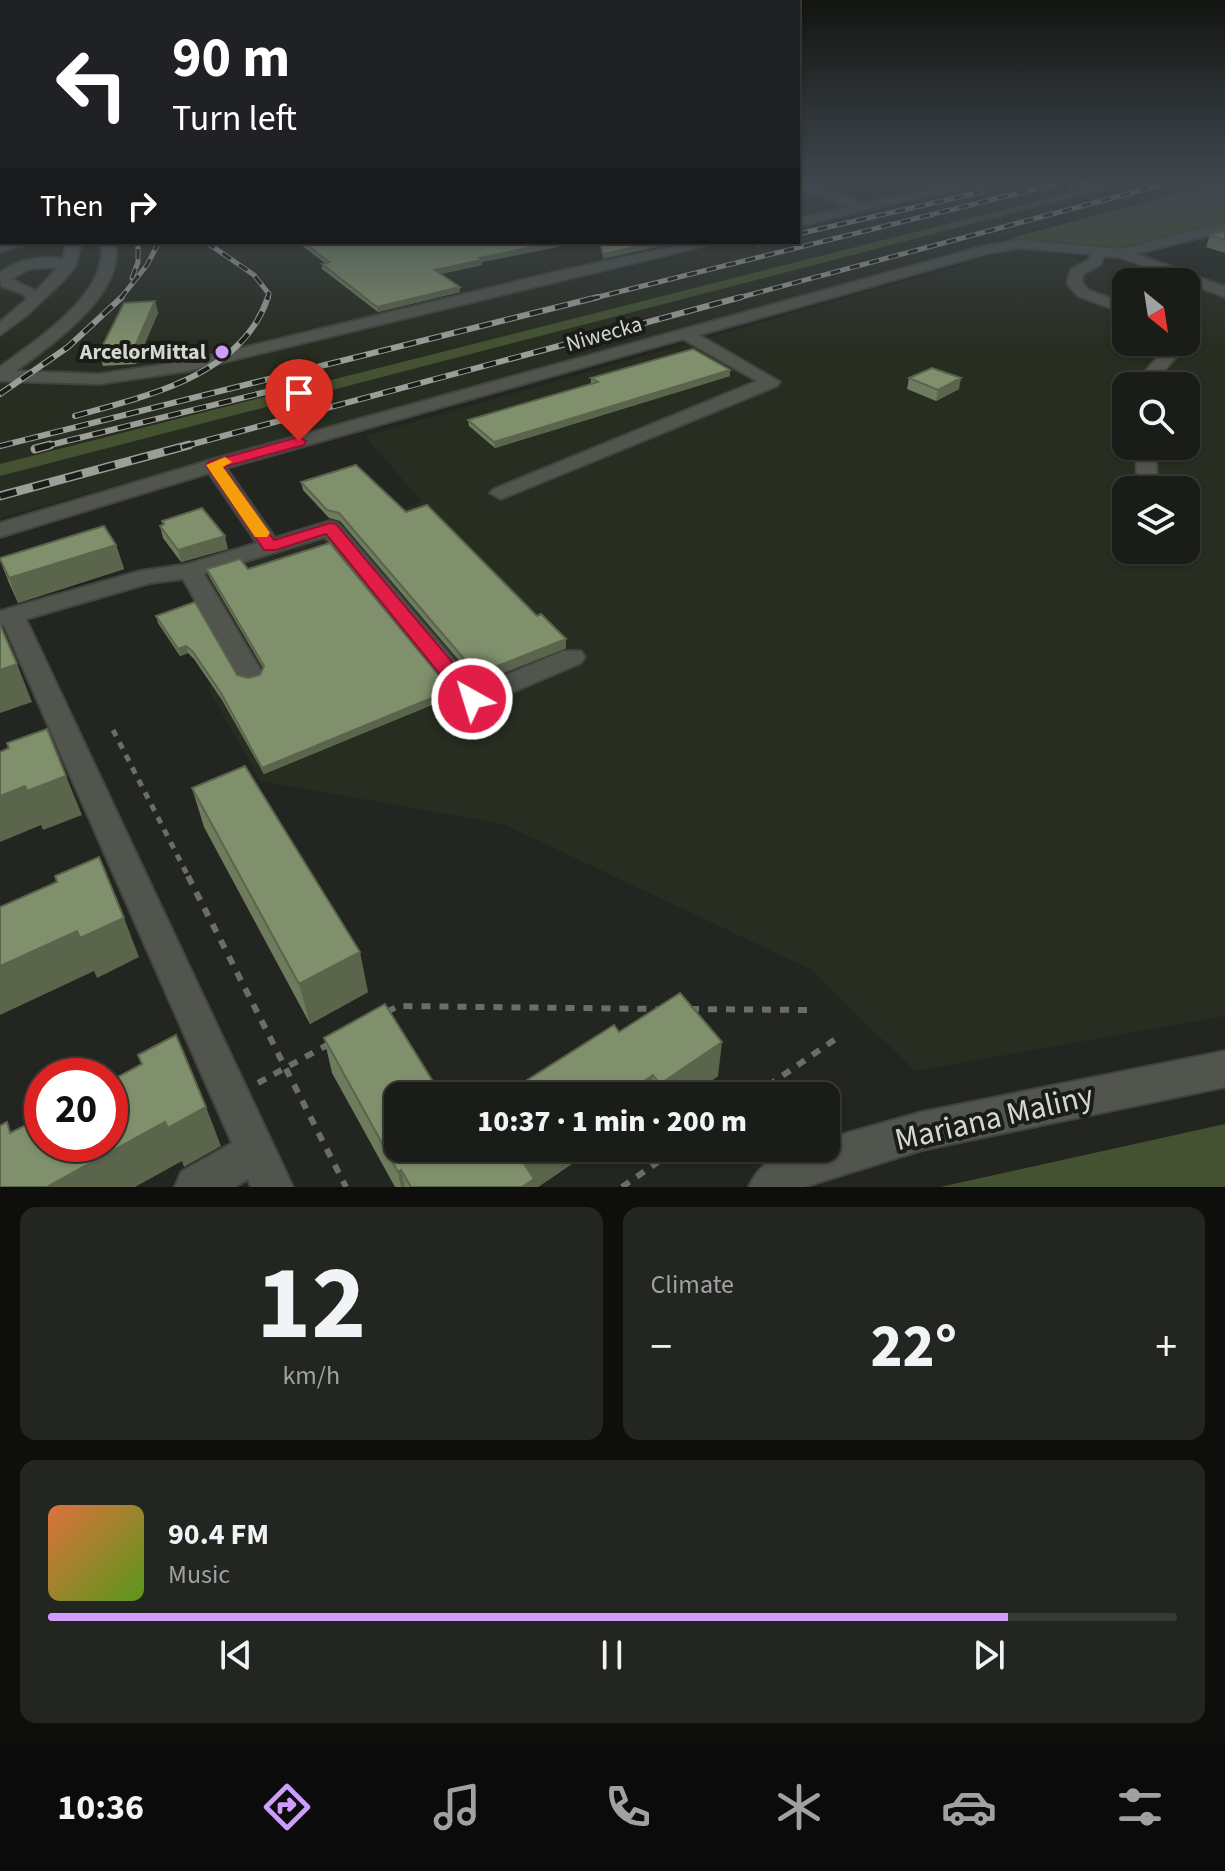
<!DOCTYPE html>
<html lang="en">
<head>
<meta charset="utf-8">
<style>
  :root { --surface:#1a1c18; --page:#232521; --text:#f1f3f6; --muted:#9fa1a2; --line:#383a37; --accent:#d09dfe }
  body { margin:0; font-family:"Source Sans 3",sans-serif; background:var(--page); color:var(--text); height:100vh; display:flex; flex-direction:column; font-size:30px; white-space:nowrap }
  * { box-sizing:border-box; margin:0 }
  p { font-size:26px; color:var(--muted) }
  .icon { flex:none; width:44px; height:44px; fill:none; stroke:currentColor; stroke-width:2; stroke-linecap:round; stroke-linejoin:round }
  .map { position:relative; height:1187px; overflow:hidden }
  .side { display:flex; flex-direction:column; gap:20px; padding:20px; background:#0e0f0d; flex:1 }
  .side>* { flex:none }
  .banner { position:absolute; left:0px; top:0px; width:800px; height:244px; box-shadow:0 2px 6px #0004,0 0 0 2px var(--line); background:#202124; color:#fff; overflow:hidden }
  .needle { width:52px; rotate:150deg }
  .tools { position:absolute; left:1112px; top:268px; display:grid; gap:16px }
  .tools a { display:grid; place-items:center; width:88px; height:88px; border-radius:16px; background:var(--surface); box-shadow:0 2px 6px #0004,0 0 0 2px var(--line); font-size:40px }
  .speed { position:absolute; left:24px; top:1058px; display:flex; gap:16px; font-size:40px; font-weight:700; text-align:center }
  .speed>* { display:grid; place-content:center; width:104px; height:104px; border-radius:50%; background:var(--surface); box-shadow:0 2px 6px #0004,0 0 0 2px var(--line); line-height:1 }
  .speed .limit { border:12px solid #d22; background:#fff; color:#111 }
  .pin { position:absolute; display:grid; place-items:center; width:68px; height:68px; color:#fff; margin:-82px -34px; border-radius:50% 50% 50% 0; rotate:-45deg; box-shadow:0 0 8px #0007 }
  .pin .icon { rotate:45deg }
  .me { position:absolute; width:88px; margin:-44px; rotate:321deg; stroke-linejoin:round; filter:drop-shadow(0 0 6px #0008) }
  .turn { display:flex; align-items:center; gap:28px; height:168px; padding:0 40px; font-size:36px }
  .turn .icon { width:104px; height:104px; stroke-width:2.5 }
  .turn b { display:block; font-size:56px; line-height:68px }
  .then { display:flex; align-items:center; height:76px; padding:0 40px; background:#0003; gap:16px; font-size:30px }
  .big { font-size:60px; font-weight:800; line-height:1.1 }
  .side .widget { flex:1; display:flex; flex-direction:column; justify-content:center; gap:12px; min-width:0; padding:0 28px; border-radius:16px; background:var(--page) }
  .side .dial { align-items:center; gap:0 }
  .dial b { font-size:104px; line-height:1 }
  .song { display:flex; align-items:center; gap:24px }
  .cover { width:96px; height:96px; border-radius:12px; background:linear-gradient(135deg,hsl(20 70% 55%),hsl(90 70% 35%)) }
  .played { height:8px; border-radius:4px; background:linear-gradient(90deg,var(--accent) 85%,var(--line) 85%) }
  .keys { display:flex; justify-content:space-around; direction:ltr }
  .heat { display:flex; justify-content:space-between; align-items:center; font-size:44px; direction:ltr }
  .side .tiles { flex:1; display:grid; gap:20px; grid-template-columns:1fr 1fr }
  .widget:last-child { grid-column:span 2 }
  .trip { position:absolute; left:384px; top:1082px; width:456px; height:80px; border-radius:16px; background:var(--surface); box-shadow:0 2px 6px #0004,0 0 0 2px var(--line); font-weight:800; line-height:80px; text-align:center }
  .dock { display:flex; height:128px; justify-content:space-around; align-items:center; background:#0a0b0a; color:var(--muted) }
  .dock .icon { width:56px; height:56px }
  .dock .on { color:var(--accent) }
  .dock b { font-size:36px; color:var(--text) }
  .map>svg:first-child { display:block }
</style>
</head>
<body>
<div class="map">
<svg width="1225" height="1187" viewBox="0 0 1225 1187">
  <rect width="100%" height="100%" fill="#232620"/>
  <path fill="#282d21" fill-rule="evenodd" d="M0,183L2,242H798V183H1216L1026,232L0,518Z
    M1013,250H1038L1103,264L1123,262L1181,282H1126V342H1186V284L1225,272V1016L915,1071L810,969L503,824L261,781L207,687L236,669L182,577L422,502L365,436ZM1126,386H1186V446H1126ZM1126,490H1186V550H1126Z"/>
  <path fill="#445231" d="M1108,183H1130L0,476V464Z
    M1216,183H1225V222L1112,250L1010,238Z
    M1225,1124V1187H940Z"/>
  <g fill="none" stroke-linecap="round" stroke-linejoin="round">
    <g stroke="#41433e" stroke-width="4">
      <path id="minor" d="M798,183H809L865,204L960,183H982L798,226V218L850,207L798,187Z
        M0,189H2V197H0Z
        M1225,223V231L1136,254L1225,287V297L1119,257L1104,256L1100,265L1083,274L1082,282L1088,290L1126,304V314L1078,296L1067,283L1071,269L1089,260L1090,254L1020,248L985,254L699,335L780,382L777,386L501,499L490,493L494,489L757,381L683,339L226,468L275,538L330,521L338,523L477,687L563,651H581L585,657L581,663L482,705L472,708L462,705L325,537L204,574L263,674L259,680L250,682L241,680L183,579L150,583L26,619L293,1187H251L248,1179L235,1187H175L181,1172L232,1143L4,625L0,626V611L140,571L188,564L257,543L209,473L0,537V523L207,461L984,246L1020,240L1121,249Z
        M26,242L24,245L0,251V243Z
        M67,242H81L76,265L64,280L26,316L0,335V322L27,299L23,294L1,286L0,273C18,259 41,256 63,259ZM58,267L36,291L11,279L29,269Z
        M101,242H115C126,294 53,343 16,371L99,374L188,361L556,272L694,242H720L188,371L99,384L0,381V367C37,339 110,294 101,242Z
        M1164,342H1180L1183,349L1151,386H1132L1166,348Z
        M1135,446H1155L1158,490H1138Z
        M1140,550H1162L1159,557H1143Z
        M1225,1051V1087L922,1150L804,1187H749C763,1154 794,1148 826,1148V1139L922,1112Z"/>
    </g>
    <path stroke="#6b6d68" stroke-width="5" stroke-dasharray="7 7" stroke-linecap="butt" d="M113,730L189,878"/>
    <path stroke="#6b6d68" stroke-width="6" stroke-dasharray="9 9" stroke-linecap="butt" d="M188,876L346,1187
      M690,1009L807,1010
      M387,1012L398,1006L661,1009
      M258,1083L327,1045
      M753,1096L837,1038
      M622,1187L678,1148"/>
    <use href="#minor" fill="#51554e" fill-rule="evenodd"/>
    <g stroke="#9c9e9a" stroke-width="5">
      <path id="rail-far2" d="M1071,187L1086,183
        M798,234L981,192
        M206,242L254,275L269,294L267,299
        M758,244L765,242
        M132,278L138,262V242
        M120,299L147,265L159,242
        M590,299L1059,183
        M734,299L1168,183"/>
    </g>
    <g stroke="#9c9e9a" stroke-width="6">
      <path id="rail-far1" d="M0,394L68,347L122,297
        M75,416C146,396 242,376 268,297
        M0,446L598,297
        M42,447L319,379
        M182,447L741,297"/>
    </g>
    <g stroke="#9c9e9a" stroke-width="9">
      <path id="rail" d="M35,449L50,445
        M0,496L189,445"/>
    </g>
    <use href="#rail-far2" stroke="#1a1c17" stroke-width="3" stroke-dasharray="10" stroke-linecap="butt"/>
    <use href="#rail-far1" stroke="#1a1c17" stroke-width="4" stroke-dasharray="13" stroke-linecap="butt"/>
    <use href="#rail" stroke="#1a1c17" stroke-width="6" stroke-dasharray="17" stroke-linecap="butt"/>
  </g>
  <path fill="#6e7c5d" d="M1043,183H1072L1055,187Z
    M1225,231V253L1206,247L1210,235Z
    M297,242H582L482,262V265L441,274L460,292L378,312L322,269V264L325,263Z
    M155,301L158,313L136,364L103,366L99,353Z
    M730,370V376L495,448L469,426L468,420L592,384L591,383V378Z
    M909,378L959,389L936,401L907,389Z
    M301,482L406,512L537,616L566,648L478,683L340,521L329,518L303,490Z
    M162,521L228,549L181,562L163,538L160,526L163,524Z
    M116,545L124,569L18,603L9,583L0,560Z
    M207,569H248L451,690V697L264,774L222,700L194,659L188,653L180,656L158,623L156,616L237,675L248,678L260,675L263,668L209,576Z
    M192,788L368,992L310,1024L204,827Z
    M619,1032L718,1076L690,1096H502Z
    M324,1038L398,1148H595L538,1187H395L332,1073Z"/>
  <path fill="#5a654c" d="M1056,183H1072L1055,187Z
    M558,242H582L482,262V265L435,275V270L479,258Z
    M657,242H680L603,259V254Z
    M460,287V292L378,312L377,307Z
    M155,301L158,313L136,364L133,351Z
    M730,370V376L495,448L494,442Z
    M961,378L959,389L936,401L938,390Z
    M225,536L228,549L181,562L178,550Z
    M116,545L124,569L18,603L9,578Z
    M566,639V648L478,683L477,674Z
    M186,646L188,653L180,656L178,649Z
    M17,664L32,702L0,713V670Z
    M451,690V697L264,774L262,768Z
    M66,776L82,815L43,830L41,825L0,842V796L25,786Z
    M124,918L139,957L97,978L94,971L0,1015V966L77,931Z
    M360,952L368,992L310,1024L299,984Z
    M722,1042L718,1076L690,1096H660V1084Z
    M653,1075L652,1096H621Z
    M206,1107L221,1146L184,1167L182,1161L135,1187H47L165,1122Z
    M543,1148H595L538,1187H522L523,1162Z
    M401,1170L405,1187H401L398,1172Z"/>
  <path fill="#80906c" stroke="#5a654c" stroke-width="2" d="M1225,231V240L1210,235Z
    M303,242H558L479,258L482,260L435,270L460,287L377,307L322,264L329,262Z
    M600,242H657L603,254Z
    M155,301L133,351L99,353L124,303Z
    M693,349L730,370L494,442L468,420L598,382L591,378Z
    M932,368L961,378L938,390L909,378Z
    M356,465L406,512L427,505L537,616L541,614L566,639L477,674L339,513L327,510L301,482Z
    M202,508L225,536L178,550L160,526L164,524L162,521Z
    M104,526L116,545L9,578L0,559V558Z
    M330,543L451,690L262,768L221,693L193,652L186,646L178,649L156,616L195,602L237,675L248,678L260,675L264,666L207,569L240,559L248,569Z
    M0,627H1L17,664L0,670Z
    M47,729L66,776L27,791L25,786L0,796V752L9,748L7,743Z
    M245,766L360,952L299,984L192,788Z
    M99,857L124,918L80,938L77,931L0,966V907L57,882L55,876Z
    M680,993L722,1042L660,1084L653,1075L621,1096H502L614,1025L619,1032Z
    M385,1004L442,1096H398V1148H543L523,1162L534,1179L522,1187H411L401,1170L398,1172L324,1038Z
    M176,1035L206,1107L168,1128L165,1122L47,1187H0V1126L7,1122L10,1133L42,1117V1144H110V1081L142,1064L138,1055Z"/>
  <linearGradient id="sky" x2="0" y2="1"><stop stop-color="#131512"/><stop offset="0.52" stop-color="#3f474e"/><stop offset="1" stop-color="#3f474e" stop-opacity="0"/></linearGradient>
  <rect width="1225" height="349" fill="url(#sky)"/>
  <path fill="#e11d48" stroke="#92132f" stroke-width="2" d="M299,437L306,441L304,445L223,467L274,540L330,523L336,524L479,694L482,699L479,704H464L326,534L276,550H264L206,465L209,462Z"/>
  <path fill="#f59e0b" d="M225,457L232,462L223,467L270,533L267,537H255L206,465Z"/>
  <circle fill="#d09dfe" stroke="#1a1c17" stroke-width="3" cx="222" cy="352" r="8"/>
  <g text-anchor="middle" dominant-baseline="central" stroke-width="8" stroke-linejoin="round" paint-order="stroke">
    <g font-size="22" fill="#d5d7d3" stroke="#1a1c17">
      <text transform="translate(604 334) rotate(-16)">Niwecka</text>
    </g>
    <g font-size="22" font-weight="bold" fill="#d5d7d3" stroke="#1a1c17" text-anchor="end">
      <text x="206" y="352">ArcelorMittal</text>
    </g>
    <g font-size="32" fill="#d5d7d3" stroke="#1a1c17">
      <text transform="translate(994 1118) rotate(-13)">Mariana Maliny</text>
    </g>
  </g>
</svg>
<div class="tools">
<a><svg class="needle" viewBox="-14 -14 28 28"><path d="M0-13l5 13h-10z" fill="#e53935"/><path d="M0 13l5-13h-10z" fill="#9fa1a2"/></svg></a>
<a><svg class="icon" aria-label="search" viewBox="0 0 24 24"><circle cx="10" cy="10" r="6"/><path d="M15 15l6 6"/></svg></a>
<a><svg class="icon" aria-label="layers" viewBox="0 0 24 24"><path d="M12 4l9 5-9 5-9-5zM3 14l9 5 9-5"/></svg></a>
</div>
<div class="speed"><div class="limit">20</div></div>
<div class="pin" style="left:299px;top:441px;background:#d93025"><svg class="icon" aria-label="arrive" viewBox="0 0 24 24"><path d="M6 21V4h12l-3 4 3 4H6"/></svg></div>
<svg class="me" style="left:472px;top:699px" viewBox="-20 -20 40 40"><circle r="17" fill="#e11d48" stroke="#fff" stroke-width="3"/><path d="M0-11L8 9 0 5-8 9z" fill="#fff"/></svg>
<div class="trip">10:37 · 1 min · 200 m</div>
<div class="banner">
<div class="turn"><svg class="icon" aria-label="left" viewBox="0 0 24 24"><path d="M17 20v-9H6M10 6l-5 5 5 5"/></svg><div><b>90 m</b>Turn left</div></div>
<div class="then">Then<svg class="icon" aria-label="right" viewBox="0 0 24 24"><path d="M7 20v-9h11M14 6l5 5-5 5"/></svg></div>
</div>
</div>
<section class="side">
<div class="tiles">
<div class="widget dial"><b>12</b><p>km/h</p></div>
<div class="widget"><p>Climate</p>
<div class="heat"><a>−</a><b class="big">22°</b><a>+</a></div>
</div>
<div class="widget">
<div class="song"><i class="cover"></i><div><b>90.4 FM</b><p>Music</p></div></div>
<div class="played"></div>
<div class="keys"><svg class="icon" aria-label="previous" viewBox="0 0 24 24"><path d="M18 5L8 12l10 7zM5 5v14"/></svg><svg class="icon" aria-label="pause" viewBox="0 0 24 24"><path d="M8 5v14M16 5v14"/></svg><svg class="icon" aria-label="next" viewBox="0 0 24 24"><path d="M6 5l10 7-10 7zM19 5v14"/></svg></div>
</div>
</div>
</section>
<nav class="dock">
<b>10:36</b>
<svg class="icon on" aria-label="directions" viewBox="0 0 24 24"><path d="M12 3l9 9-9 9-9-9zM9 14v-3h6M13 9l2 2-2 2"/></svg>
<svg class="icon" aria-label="music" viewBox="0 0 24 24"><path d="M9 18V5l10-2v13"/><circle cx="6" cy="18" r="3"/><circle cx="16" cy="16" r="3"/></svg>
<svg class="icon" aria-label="phone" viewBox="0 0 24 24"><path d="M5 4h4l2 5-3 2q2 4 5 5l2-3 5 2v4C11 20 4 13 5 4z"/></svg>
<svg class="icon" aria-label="climate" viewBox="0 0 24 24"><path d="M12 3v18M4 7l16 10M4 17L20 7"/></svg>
<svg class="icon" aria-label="car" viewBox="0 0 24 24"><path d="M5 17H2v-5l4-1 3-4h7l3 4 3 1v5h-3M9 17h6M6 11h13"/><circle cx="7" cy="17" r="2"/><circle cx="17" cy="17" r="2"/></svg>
<svg class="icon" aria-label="filters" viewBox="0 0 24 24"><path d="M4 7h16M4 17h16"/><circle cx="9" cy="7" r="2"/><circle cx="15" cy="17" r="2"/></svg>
</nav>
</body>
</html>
